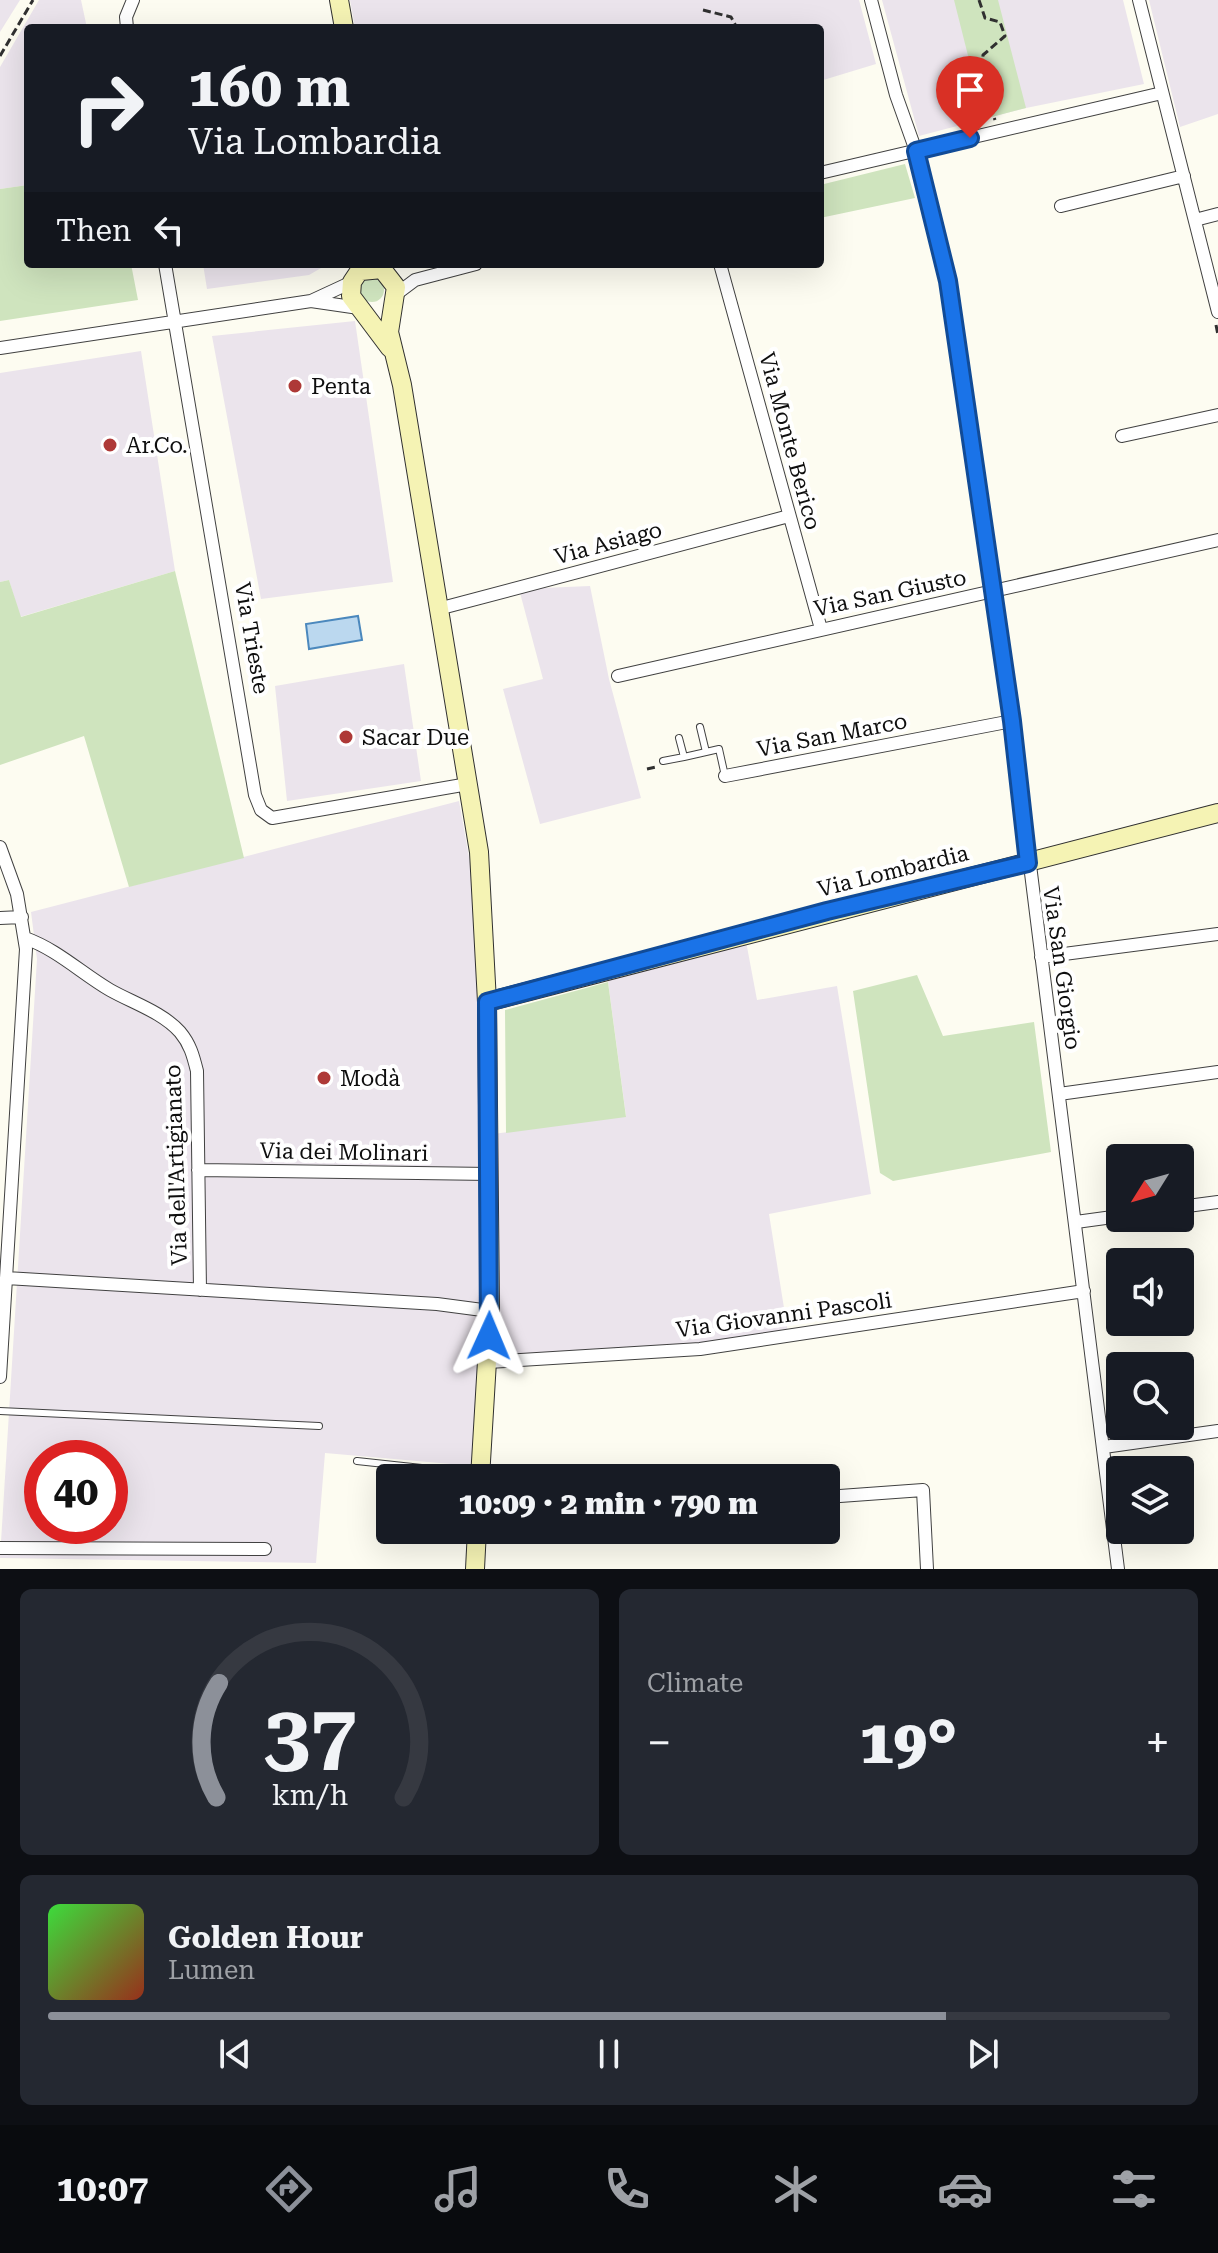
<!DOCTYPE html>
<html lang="en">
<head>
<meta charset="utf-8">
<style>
  :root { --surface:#171b24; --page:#242831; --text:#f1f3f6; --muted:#9ea1a6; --line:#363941; --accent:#8c9099 }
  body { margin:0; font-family:"Roboto Serif",serif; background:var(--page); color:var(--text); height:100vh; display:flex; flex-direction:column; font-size:30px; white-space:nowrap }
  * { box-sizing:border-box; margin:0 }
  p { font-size:26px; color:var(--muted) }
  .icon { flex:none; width:44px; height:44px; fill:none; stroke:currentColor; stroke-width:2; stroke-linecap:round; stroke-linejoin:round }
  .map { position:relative; height:1569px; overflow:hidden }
  .drawer { display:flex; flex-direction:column; gap:20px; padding:20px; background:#0d0f14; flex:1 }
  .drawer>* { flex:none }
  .hud { position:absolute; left:24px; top:24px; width:800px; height:244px; border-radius:8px; box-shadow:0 8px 32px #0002; background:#171b24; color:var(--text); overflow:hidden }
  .needle { width:52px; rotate:233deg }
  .fabs { position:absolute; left:1106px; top:1144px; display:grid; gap:16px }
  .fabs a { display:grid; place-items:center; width:88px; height:88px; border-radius:8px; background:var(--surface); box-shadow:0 8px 32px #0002; font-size:40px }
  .speed { position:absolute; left:24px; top:1440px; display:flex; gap:16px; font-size:40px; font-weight:700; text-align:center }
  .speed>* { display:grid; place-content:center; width:104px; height:104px; border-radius:50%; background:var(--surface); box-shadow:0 8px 32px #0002; line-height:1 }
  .speed .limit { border:12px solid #d22; background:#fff; color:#111 }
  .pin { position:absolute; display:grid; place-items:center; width:68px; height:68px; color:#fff; margin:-82px -34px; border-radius:50% 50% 50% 0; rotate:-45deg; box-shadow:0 0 8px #0007 }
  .pin .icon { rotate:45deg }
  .me { position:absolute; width:88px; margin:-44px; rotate:1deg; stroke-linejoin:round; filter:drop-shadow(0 0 6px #0008) }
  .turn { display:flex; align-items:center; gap:28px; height:168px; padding:0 32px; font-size:36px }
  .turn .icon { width:104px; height:104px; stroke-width:2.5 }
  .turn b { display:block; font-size:56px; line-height:68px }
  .then { display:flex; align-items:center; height:76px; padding:0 32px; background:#0003; gap:16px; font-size:30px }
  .big { font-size:60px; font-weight:800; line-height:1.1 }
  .drawer .tile { flex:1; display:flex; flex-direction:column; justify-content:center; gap:12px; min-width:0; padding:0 28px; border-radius:12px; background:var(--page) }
  .drawer .dial { align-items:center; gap:0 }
  .dial svg { height:208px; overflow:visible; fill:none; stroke:var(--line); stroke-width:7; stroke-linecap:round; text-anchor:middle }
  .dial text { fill:var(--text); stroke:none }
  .song { display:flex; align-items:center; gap:24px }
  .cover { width:96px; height:96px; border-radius:12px; background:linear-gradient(135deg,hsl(120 70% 55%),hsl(10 70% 35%)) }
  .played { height:8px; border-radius:4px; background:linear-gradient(90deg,var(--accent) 80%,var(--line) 80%) }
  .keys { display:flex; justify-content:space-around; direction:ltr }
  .heat { display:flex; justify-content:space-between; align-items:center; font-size:44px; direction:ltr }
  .drawer .tiles { flex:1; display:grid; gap:20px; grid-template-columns:1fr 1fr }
  .tile:last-child { grid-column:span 2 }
  .trip { position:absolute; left:376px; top:1464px; width:464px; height:80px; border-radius:8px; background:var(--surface); box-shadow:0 8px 32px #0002; font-weight:800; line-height:80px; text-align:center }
  .dock { display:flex; height:128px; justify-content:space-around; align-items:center; background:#090b0e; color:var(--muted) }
  .dock .icon { width:56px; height:56px }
  .dock .on { color:var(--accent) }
  .dock b { font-size:36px; color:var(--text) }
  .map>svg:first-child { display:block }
</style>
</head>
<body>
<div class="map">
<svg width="1218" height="1569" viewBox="0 0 1218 1569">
  <rect width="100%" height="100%" fill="#fdfcf1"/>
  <path fill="#ebe4ec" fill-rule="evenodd" d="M0,0H20L0,32Z
    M39,0H81L87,28H28V185L0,189V67Z
    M350,0H859L876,64L820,81V28H355Z
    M882,0H1123L1144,84L1026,108L919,136Z
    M1149,0H1218V114L1180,127Z
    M203,264H328L309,275L207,289Z
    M355,321L393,582L261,599L212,336Z
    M141,351L175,571L20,617L9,580L0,582V373Z
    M590,586L609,679L641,798L540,824L503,689L543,679L519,589Z
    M404,664L421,781L287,801L275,686Z
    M459,801L472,874L481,1002L485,1305L474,1466L325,1453L316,1563L0,1558L37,959L31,912ZM42,1458H110V1526H42Z
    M745,936L757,1000L837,986L871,1194L769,1214L788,1333L700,1346L491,1359L493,1134L626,1116L607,974Z"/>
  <path fill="#cfe4be" d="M954,0H998L1026,108L984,119Z
    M905,164L915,198L820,218V185Z
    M28,185V264H131L138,300L0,321V189Z
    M360 290a12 12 0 1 1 24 0a12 12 0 1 1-24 0Z
    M175,571L244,858L129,887L84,736L0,765V582L9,580L21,617Z
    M917,975L943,1036L1034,1022L1051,1152L893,1181L880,1173L853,991Z
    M608,982L626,1117L506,1133L505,1010Z"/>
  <path fill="#bbd8ef" stroke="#4b88bd" stroke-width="2" d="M358,616L362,640L309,649L306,624Z"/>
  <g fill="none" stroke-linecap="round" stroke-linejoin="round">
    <g stroke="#414141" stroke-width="8">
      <path id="lane" d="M700,727L706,752L719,749L725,776
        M679,738L684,757L706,752
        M663,761L684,757
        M0,1411L319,1426
        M357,1461L477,1474"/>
    </g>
    <g stroke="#414141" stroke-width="14">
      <path id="street" d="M871,0L896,95L916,151L948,281L1012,721L1118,1569
        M1139,0L1218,312
        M127,28L126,17L133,0
        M820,173L1162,93
        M1061,206L1184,176
        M1195,220L1218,214
        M165,264L255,795L261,810L272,818L468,784
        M720,264L821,629
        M395,295L415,280L476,264
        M311,301L352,282
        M0,348L311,301L359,308
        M1122,436L1218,415
        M438,609L789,516
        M618,676L1218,540
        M725,776L1012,721
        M0,847L17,894L26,949L0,1377
        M0,918L22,917
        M25,938C58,950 81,973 110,990C133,1003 162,1012 180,1032C190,1044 193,1055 197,1071L200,1290
        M1041,957L1218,934
        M1059,1094L1218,1072
        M198,1170L490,1174
        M1180,1207L1218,1202
        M1076,1222L1120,1216
        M6,1278L437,1304L490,1311
        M488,1362L700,1349L1084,1291
        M1104,1447L1218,1431
        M826,1497L923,1490L927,1569
        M0,1548L265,1549"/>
    </g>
    <g stroke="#303030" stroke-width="20">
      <path id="secondary" d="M339,0L344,28
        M364,264L352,282L351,296L390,348
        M361,271L382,269L396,287L389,332L402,385L479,852L487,1002L490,1311L480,1478
        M487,1002L1218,813
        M475,1569L477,1530"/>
    </g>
    <path stroke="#303030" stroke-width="3" stroke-dasharray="8 4" stroke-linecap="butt" d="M979,0L985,18L1000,22L1005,36L983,55L981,83L995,120
      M703,10L731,17L737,28
      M0,56L33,0
      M1216,325L1218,335
      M647,769L656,767"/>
    <use href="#lane" stroke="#fff" stroke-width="6"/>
    <use href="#street" stroke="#fff" stroke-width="12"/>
    <use href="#secondary" stroke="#f5f3b4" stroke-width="18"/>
  </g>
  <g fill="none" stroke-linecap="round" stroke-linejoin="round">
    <g stroke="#114b97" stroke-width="20">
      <path id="route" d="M489,1336L487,1002L827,911L1028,863L1012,721L948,281L916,151L970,138"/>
    </g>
    <use href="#route" stroke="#1a73e8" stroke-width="14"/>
  </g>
  <g fill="#ae3937" stroke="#fff" stroke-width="3">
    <circle cx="295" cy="386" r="8"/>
    <circle cx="110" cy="445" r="8"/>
    <circle cx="346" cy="737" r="8"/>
    <circle cx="324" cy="1078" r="8"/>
  </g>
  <g text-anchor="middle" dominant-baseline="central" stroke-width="8" stroke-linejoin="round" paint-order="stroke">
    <g font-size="22" fill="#0e0e0e" stroke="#fff" text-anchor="start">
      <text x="311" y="386">Penta</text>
      <text x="126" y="445">Ar.Co.</text>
      <text x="362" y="737">Sacar Due</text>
      <text x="340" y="1078">Modà</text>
    </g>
    <g font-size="22" fill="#0e0e0e" stroke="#fff">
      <text transform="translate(790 441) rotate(75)">Via Monte Berico</text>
      <text transform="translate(608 543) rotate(-15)">Via Asiago</text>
      <text transform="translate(890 593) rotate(-12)">Via San Giusto</text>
      <text transform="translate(252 638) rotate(80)">Via Trieste</text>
      <text transform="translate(832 735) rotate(-11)">Via San Marco</text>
      <text transform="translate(893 871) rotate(-14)">Via Lombardia</text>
      <text transform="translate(1062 968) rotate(82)">Via San Giorgio</text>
      <text transform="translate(344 1152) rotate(1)">Via dei Molinari</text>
      <text transform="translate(176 1165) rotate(-92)">Via dell'Artigianato</text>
      <text transform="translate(784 1315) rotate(-8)">Via Giovanni Pascoli</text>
    </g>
  </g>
</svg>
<div class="fabs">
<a><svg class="needle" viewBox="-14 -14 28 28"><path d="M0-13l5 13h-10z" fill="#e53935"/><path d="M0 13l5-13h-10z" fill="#9ea1a6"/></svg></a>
<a><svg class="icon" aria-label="sound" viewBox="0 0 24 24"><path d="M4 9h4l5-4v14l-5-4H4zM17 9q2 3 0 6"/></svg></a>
<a><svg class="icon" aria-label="search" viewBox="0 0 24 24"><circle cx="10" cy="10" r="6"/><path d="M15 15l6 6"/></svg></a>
<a><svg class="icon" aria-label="layers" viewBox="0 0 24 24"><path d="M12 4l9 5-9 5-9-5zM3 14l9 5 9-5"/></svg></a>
</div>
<div class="speed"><div class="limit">40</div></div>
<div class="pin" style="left:970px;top:138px;background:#d93025"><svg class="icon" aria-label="arrive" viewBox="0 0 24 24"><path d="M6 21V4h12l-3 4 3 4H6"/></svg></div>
<svg class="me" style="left:489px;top:1336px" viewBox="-20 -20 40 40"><path d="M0-17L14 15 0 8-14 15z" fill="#1a73e8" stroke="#fff" stroke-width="4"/></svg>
<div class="trip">10:09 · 2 min · 790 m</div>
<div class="hud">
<div class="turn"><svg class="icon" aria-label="right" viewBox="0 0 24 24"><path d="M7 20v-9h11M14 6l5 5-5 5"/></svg><div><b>160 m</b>Via Lombardia</div></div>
<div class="then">Then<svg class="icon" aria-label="left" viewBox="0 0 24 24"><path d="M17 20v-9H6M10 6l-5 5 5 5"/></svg></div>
</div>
</div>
<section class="drawer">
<div class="tiles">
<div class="tile dial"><svg viewBox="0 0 100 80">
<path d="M14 69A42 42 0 1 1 86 69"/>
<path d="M14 69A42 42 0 0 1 15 25" stroke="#8c9099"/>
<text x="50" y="56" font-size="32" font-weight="700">37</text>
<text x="50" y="72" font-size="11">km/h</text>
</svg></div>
<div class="tile"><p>Climate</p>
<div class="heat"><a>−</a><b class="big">19°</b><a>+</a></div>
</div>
<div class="tile">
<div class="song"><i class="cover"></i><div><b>Golden Hour</b><p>Lumen</p></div></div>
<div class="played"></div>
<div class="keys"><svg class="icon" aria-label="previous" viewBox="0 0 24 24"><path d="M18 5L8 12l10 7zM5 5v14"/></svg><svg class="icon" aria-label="pause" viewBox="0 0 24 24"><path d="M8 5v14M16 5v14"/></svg><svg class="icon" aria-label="next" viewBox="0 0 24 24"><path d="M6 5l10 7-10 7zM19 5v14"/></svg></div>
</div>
</div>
</section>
<nav class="dock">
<b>10:07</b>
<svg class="icon on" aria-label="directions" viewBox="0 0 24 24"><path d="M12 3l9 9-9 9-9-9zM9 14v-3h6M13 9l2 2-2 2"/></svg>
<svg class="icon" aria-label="music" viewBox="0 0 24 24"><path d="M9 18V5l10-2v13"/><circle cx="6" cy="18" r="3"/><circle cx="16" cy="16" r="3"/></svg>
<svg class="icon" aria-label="phone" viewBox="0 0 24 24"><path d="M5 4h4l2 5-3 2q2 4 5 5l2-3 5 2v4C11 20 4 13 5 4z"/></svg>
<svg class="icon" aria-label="climate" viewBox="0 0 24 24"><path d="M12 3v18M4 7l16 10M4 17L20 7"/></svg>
<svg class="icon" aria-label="car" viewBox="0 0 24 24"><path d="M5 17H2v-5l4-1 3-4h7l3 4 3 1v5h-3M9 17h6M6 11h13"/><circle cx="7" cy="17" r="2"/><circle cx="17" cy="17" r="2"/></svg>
<svg class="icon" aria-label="filters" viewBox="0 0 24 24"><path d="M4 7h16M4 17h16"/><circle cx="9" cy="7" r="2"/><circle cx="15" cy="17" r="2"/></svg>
</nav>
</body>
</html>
